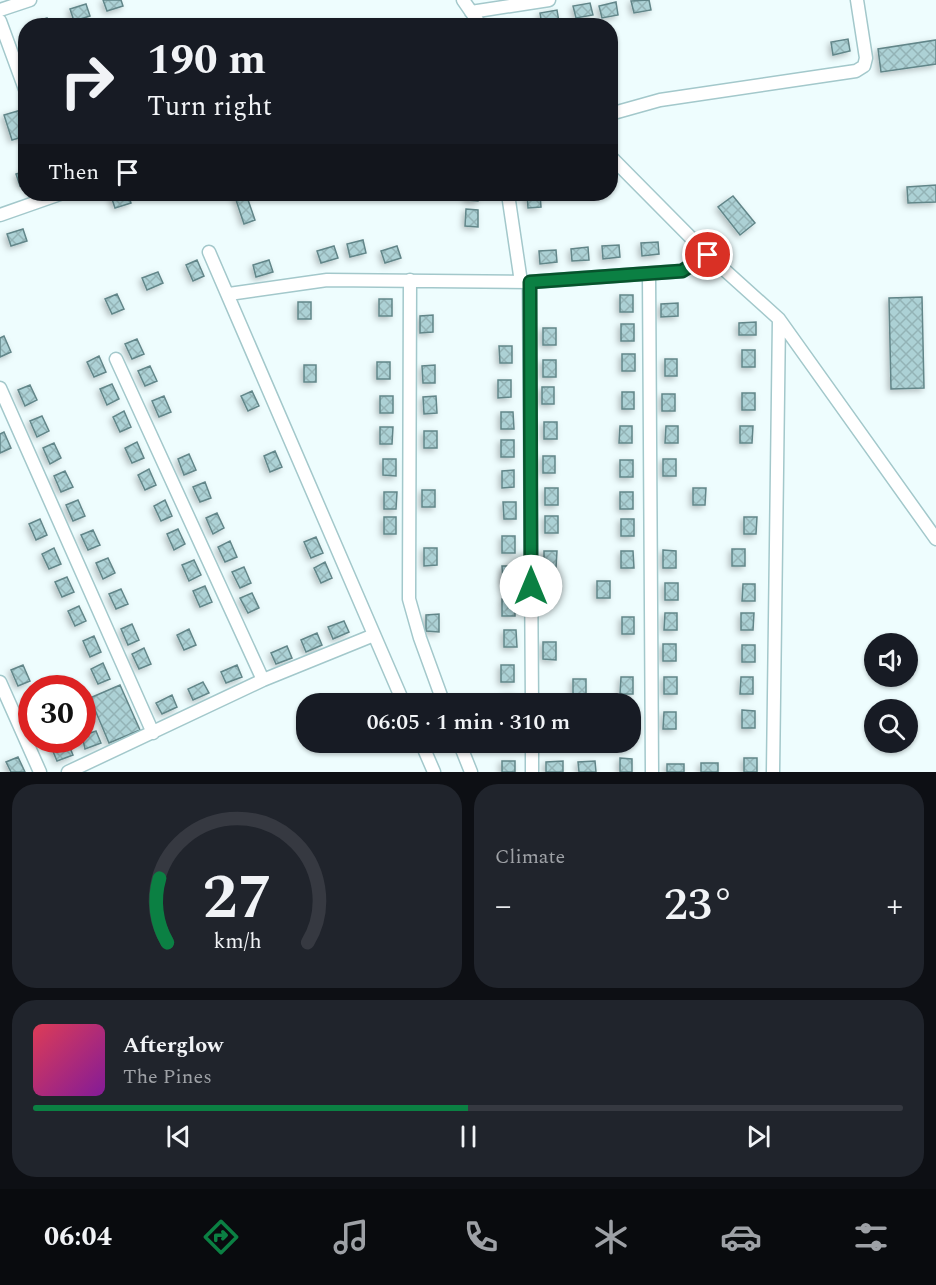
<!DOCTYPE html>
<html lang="en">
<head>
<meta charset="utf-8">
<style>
  :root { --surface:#171b24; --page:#20242c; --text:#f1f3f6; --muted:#9ea1a6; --line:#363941; --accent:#0b8043 }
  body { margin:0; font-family:Spectral,serif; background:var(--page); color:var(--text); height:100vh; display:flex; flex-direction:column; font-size:22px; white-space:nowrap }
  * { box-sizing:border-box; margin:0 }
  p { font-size:20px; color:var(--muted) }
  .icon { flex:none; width:33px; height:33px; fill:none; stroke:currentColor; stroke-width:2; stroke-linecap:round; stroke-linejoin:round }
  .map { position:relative; height:772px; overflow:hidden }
  .side { display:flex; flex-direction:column; gap:12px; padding:12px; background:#0d0f14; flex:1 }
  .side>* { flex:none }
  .guide { position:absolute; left:18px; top:18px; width:600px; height:183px; border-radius:24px; box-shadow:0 2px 4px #0004; background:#171b24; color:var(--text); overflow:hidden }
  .fabs { position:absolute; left:864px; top:633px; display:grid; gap:12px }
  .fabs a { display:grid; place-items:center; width:54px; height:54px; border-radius:50%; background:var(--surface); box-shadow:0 2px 4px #0004; font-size:30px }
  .speed { position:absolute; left:18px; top:675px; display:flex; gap:12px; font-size:30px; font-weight:700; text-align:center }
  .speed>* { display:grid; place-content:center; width:78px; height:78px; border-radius:50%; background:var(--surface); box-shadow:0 2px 4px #0004; line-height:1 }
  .speed .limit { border:9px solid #d22; background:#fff; color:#111 }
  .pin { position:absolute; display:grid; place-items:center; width:51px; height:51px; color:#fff; margin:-26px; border:3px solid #fff; border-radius:50%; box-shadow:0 2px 6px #0007 }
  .me { position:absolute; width:66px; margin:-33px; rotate:0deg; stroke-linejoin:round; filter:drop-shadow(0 0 4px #0008) }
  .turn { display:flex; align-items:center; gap:21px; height:126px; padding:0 30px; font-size:27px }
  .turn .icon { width:78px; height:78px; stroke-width:2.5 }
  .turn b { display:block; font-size:42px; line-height:51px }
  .then { display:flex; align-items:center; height:57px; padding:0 30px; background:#0003; gap:12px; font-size:22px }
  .big { font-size:45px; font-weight:600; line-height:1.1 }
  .side .card { flex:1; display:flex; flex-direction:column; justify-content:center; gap:9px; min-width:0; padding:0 21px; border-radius:24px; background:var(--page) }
  .side .dial { align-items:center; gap:0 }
  .dial svg { height:156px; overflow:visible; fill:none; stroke:var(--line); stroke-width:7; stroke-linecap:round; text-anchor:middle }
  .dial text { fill:var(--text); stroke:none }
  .song { display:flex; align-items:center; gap:18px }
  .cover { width:72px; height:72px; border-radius:9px; background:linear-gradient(135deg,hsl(350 70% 55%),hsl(290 70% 35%)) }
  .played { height:6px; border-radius:3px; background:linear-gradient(90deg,var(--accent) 50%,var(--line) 50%) }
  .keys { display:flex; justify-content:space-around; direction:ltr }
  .heat { display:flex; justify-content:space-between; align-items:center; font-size:33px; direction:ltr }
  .side .tiles { flex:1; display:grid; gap:12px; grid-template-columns:1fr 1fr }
  .card:last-child { grid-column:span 2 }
  .trip { position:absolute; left:296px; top:693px; width:345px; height:60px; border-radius:24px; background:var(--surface); box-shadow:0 2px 4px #0004; font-weight:600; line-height:60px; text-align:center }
  .menu { display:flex; height:96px; justify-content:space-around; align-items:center; background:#090b0e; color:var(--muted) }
  .menu .icon { width:42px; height:42px }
  .menu .on { color:var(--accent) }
  .menu b { font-size:27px; color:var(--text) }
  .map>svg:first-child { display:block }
</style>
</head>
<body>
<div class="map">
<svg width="936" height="772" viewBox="0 0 936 772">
  <defs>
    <pattern id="building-cross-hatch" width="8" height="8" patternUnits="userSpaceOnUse" patternTransform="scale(1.5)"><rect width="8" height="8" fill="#acd1d5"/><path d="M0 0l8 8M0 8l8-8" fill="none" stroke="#93b3b6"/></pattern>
    <filter id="shadow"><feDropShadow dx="-2.5" dy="2.5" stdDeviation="3" flood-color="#0004"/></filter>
  </defs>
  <rect width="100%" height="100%" fill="#eefdfe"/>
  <path fill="url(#building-cross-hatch)" stroke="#628689" stroke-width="1.5" filter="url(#shadow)" d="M103,0H121L123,6L107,11Z
    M649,0L651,10L634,13L631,1Z
    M616,2L618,15L602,18L599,6Z
    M590,3L593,15L576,18L573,6Z
    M86,4L90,16L74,21L70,9Z
    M557,10L559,22L542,25L540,13Z
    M47,18L49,26H31L30,23Z
    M848,39L850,51L833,55L831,42Z
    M936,40V64L881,72L878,49Z
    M21,110L26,136L12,140L4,115Z
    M26,171V184L20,186L16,174Z
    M936,185V202L908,203L907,187Z
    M120,194H128L131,203L115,208L111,196Z
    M234,194H246L255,220L244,224Z
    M466,194H479L478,201L466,200Z
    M527,194H540L541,207L528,208Z
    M733,196L755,223L740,235L718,207Z
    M466,209L478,210V227L465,226Z
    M23,229L27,241L11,246L7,234Z
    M363,240L366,253L350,257L347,244Z
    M658,242L659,254L642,256L641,243Z
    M619,245L620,257L603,259L602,246Z
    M334,246L338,258L321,263L317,251Z
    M397,246L401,258L385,263L381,251Z
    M588,247L589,260L572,261L571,249Z
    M556,250L557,262L540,264L539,251Z
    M197,260L204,276L193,281L186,265Z
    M269,260L273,272L256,277L253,265Z
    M158,272L163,283L147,290L142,278Z
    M117,294L124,309L112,314L105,299Z
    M620,295H633V312H620Z
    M922,297L924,388L891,389L889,298Z
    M379,299H392V316H379Z
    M298,302H311V319H298Z
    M678,303V316L661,317V304Z
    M433,315V332L420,333V316Z
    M756,322V335H739V323Z
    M621,324H634V341H621Z
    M543,328H556V345H543Z
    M4,336L11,352L0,357V338Z
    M137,339L144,354L132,359L125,344Z
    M499,346H512V363H500Z
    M742,350H755V367H742Z
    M622,354H635V371H622Z
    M99,356L106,372L94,377L87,362Z
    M665,359H677V376H665Z
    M543,360H556V377H543Z
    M377,362H390V379H377Z
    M304,365H316V382H304Z
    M435,365V383H423L422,366Z
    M150,366L157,381L145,386L138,371Z
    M498,380H511V397L498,398Z
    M112,384L119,399L107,405L100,389Z
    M30,385L37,400L25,406L18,390Z
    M542,387H554V404H542Z
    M252,391L259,406L248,411L241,396Z
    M622,392H634V409H622Z
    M742,393H755V410H742Z
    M662,394H675V411H662Z
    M164,396L171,412L159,417L152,401Z
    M380,396H393V413H380Z
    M436,396L437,413L424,414L423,397Z
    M124,411L131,427L120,432L113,417Z
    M501,412H513L514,429H501Z
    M42,416L49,431L37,437L30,421Z
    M544,422H557V439H544Z
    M620,426H632V443H619Z
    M666,426H678V443H665Z
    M740,426H753L752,443H740Z
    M380,427H393L392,444H380Z
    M424,431H437V448H424Z
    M4,432L11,448L0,453V434Z
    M501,440H514V457H501Z
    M137,442L144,458L132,463L125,448Z
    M54,443L61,458L50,464L43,448Z
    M275,451L282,467L270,472L264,456Z
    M189,454L196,470L184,475L178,459Z
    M543,456H555V473H543Z
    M383,459H396V476L383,475Z
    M663,459H676V476H663Z
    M620,460H633V477H620Z
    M149,469L156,485L145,490L138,475Z
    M514,470V487L502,488V471Z
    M65,471L73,487L61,492L54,476Z
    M205,482L211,498L200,502L193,487Z
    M545,488H558V505H545Z
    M693,488H706L705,505H693Z
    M422,490H435V507H422Z
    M384,492H397L396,509H384Z
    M620,492H633V509H620Z
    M78,500L85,516L73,521L66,505Z
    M165,500L172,516L161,521L154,506Z
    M503,502H516V519H504Z
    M217,513L224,528L213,534L206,518Z
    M545,516H558V533H545Z
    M384,517H396V534H384Z
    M744,517H757L756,534H744Z
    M40,519L47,535L36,540L29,524Z
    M621,519H634V536H621Z
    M178,529L185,544L174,550L167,534Z
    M93,530L100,545L88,550L81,535Z
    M502,536H515V553H502Z
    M316,537L323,553L311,558L304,542Z
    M230,541L237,557L225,562L218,547Z
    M54,548L61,564L49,569L42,554Z
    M424,548H437V565L424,566Z
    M732,549H745V566H732Z
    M663,550L676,551V568H663Z
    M544,551H557L556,568H544Z
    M621,551H633L634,568H621Z
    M108,558L115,573L103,579L96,563Z
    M194,560L201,575L189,581L182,565Z
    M325,562L332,578L321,583L314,568Z
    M502,566H515V583H503Z
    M244,567L251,583L240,588L232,572Z
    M67,577L74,592L62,597L55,582Z
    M544,580L556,581V598L544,597Z
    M597,581H610V598H597Z
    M665,583H678V600H665Z
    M743,584H755V601H742Z
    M205,586L212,602L200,607L193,591Z
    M121,589L128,604L116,609L109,594Z
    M252,593L259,608L248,613L240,598Z
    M502,599H515V616H502Z
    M79,606L86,621L75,626L68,611Z
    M665,613H677V630H664Z
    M741,613H754L753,630H741Z
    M439,614V632L426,631V615Z
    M622,617H634V634H622Z
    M344,621L349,632L333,639L328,627Z
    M132,624L139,640L128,645L121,629Z
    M189,629L196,645L184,650L177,635Z
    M504,630H516L517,647H504Z
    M317,633L322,645L306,652L301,640Z
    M94,636L101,652L90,657L83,641Z
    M543,642H556V660L543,659Z
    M663,644H676V661H663Z
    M742,645H755V662H742Z
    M287,646L292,658L276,664L271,653Z
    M144,648L151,664L139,669L132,654Z
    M103,663L110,679L98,684L91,669Z
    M23,665L30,681L18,686L11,670Z
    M237,665L242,677L226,683L221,672Z
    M501,665H514V682H501Z
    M621,677H633V694H620Z
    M664,677H677V694H664Z
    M741,677H753V694H740Z
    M573,679H586V696H573Z
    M203,682L209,693L193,700L188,689Z
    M120,685L140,730L109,743L90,698Z
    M504,694H517V704H504Z
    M172,695L177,707L162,714L156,703Z
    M742,710L755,711V728H742Z
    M664,712H676V729H663Z
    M96,731L101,743L85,749L82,736Z
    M68,743L73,755L57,761L52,749Z
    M18,757L25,772H11L6,762Z
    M620,758L632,759V772H620Z
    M744,758H757V772H744Z
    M502,761H515V772H502Z
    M563,761V772H546V762Z
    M595,761L596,772H579L578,762Z
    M701,763H718V772H701Z
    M667,764H684V772H667Z"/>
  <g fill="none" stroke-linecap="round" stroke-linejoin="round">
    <g stroke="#a3c8cb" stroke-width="15">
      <path id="street" d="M463,0L481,26
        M0,10L30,0
        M471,12L549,0
        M0,21L26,92
        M610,114L660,100L856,71L864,66L866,58L857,0
        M610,156L708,255L779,319L936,539
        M508,194L521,282
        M0,215L60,194
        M209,252L404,704
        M649,274L652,772
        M410,280L409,599L420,638L444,704
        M529,282L532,704
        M229,294L327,280L529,282L682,271L708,255
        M116,359L263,680
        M0,388L153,733
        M0,682L40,772
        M421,742L434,772
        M459,742L471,772
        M532,742V772
        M68,772L263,680L374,635
        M773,772L779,319"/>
    </g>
    <use href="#street" stroke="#fff" stroke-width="12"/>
  </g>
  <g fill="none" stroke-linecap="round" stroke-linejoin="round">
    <g stroke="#07532c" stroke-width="15">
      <path id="route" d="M531,586L530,282L682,271L708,255"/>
    </g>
    <use href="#route" stroke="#0b8043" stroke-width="10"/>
  </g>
</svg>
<div class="fabs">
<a><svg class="icon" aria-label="sound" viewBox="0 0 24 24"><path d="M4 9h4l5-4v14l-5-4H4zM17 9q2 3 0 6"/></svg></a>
<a><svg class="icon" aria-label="search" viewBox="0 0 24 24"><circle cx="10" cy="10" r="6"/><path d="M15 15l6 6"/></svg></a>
</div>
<div class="speed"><div class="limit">30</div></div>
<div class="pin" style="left:708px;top:255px;background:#d93025"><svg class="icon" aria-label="arrive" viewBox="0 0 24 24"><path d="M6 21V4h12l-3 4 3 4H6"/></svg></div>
<svg class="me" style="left:531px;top:586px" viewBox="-20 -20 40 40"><circle r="19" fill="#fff"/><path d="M0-13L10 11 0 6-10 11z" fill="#0b8043"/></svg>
<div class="trip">06:05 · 1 min · 310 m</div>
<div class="guide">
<div class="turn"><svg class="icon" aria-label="right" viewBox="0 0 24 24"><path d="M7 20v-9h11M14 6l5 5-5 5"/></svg><div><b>190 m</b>Turn right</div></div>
<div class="then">Then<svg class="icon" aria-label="arrive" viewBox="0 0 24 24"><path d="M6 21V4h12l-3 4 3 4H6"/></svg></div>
</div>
</div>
<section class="side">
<div class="tiles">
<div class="card dial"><svg viewBox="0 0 100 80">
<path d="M14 69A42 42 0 1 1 86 69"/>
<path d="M14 69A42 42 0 0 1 10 36" stroke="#0b8043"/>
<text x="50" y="56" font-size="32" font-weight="700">27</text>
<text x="50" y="72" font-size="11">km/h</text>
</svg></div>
<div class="card"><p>Climate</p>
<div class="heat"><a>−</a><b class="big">23°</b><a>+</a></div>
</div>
<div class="card">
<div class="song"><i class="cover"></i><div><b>Afterglow</b><p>The Pines</p></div></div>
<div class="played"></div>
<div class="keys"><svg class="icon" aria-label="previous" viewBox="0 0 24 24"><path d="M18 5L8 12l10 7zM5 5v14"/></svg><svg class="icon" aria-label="pause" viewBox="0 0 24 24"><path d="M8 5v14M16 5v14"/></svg><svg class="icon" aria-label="next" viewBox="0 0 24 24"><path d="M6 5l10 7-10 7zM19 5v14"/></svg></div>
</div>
</div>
</section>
<nav class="menu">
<b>06:04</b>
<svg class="icon on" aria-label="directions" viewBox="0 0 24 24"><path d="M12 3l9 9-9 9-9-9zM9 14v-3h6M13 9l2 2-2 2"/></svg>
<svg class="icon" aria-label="music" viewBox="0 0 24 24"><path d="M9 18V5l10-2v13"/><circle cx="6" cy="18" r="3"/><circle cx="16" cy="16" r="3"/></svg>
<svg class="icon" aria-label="phone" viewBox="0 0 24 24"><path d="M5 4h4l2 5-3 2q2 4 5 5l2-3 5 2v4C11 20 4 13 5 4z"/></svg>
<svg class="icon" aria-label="climate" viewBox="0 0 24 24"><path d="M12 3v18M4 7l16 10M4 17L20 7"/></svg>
<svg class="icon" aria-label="car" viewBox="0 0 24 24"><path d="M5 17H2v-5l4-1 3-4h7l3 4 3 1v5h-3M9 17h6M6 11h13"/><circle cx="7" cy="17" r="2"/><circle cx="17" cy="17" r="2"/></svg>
<svg class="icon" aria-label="filters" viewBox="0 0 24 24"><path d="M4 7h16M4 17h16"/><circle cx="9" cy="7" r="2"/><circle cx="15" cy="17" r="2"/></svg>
</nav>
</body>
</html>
